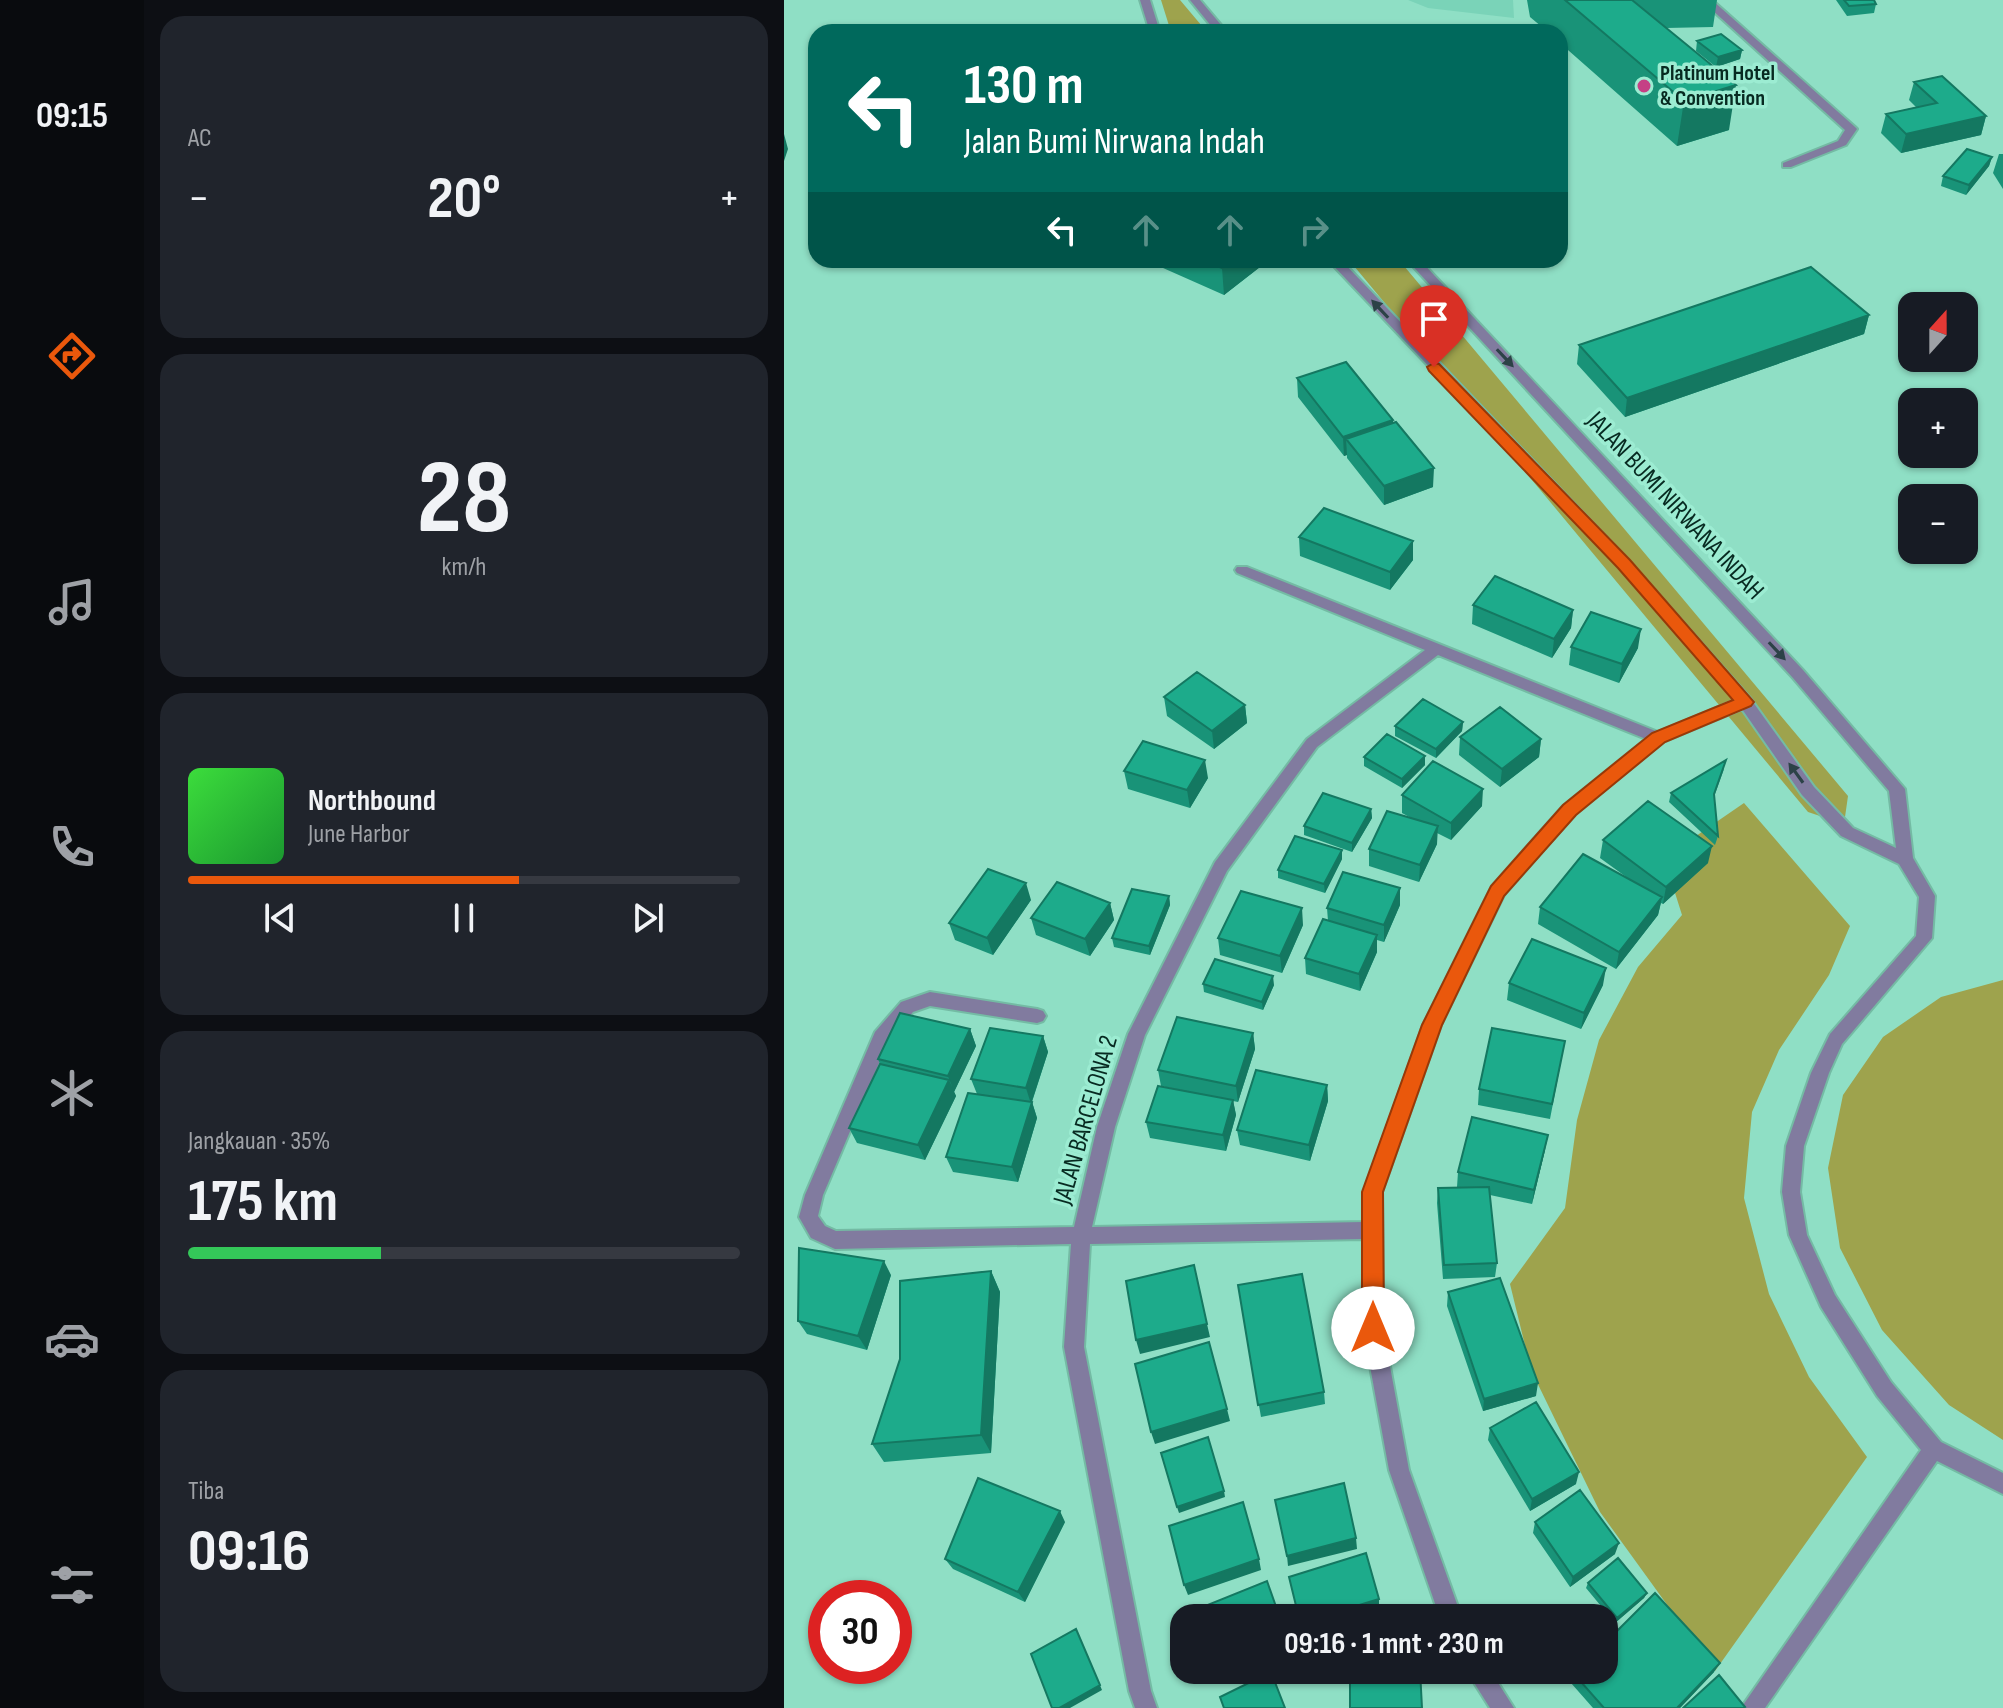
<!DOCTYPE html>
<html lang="id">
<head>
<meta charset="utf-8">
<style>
  :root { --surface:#171b24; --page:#20242c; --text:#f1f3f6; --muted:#9ea1a6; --line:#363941; --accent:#ea580c }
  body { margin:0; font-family:"Sofia Sans Condensed",sans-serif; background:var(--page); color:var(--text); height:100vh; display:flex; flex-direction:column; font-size:30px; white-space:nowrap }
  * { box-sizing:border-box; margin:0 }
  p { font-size:26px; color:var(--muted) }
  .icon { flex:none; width:44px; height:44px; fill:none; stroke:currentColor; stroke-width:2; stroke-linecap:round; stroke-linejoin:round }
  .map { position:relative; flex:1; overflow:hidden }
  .drawer { display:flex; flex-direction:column; gap:16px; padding:16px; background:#0d0f14; width:640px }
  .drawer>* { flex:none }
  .top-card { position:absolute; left:24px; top:24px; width:760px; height:244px; border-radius:24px; box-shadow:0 2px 6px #0004; background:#00695c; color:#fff; overflow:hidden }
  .needle { width:52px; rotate:21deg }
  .tools { position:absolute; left:1114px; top:292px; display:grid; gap:16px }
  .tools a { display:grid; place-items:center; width:80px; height:80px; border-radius:16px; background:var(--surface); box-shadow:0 2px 6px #0004; font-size:40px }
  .speed { position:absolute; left:24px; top:1580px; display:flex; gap:16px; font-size:40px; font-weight:700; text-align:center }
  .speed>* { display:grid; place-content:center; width:104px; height:104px; border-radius:50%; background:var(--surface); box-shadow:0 2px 6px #0004; line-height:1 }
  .speed .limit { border:12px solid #d22; background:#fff; color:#111 }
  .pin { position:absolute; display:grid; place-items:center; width:68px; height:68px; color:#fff; margin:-82px -34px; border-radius:50% 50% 50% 0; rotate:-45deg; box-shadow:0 0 8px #0007 }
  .pin .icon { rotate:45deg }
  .me { position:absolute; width:88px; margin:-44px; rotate:0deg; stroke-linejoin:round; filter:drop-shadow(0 0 6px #0008) }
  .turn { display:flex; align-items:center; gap:28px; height:168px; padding:0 24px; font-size:36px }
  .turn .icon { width:104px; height:104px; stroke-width:2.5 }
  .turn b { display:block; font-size:56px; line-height:68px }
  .lanes { display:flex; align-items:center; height:76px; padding:0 24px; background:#0003; justify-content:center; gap:40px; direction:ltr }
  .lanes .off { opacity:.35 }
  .big { font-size:60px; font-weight:700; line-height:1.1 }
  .drawer .widget { flex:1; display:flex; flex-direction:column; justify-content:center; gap:12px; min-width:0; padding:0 28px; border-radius:24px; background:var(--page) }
  .drawer .dial { align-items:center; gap:0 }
  .dial b { font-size:104px; line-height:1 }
  .song { display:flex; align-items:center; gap:24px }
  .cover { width:96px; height:96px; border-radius:12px; background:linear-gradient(135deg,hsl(120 70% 55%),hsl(130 70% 35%)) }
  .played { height:8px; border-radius:4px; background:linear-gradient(90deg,var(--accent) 60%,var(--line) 60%) }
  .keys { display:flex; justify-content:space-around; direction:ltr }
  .heat { display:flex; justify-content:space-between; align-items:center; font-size:44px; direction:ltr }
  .charge { height:12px; border-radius:6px; background:linear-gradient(90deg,#34c759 35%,var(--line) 0) }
  .trip { position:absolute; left:386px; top:1604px; width:448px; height:80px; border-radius:24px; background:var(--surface); box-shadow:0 2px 6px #0004; font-weight:700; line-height:80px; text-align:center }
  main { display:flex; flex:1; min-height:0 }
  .tab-bar { display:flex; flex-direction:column; width:144px; justify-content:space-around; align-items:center; background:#090b0e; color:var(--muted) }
  .tab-bar .icon { width:56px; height:56px }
  .tab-bar .current { color:var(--accent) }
  .tab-bar b { font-size:36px; color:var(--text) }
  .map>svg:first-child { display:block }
</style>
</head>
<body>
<main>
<nav class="tab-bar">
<b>09:15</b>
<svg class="icon current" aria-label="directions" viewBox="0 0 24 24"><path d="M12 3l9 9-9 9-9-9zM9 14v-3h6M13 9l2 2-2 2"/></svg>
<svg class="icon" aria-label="music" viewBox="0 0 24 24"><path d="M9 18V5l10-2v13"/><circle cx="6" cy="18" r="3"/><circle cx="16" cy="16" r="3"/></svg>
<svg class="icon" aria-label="phone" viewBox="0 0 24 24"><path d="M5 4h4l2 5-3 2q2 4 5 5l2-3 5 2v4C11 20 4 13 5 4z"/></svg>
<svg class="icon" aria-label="climate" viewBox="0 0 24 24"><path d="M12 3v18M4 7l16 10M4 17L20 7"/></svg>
<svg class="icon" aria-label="car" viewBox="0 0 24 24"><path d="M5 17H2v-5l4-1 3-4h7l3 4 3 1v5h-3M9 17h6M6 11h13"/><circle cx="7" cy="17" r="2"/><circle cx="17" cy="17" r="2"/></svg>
<svg class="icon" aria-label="filters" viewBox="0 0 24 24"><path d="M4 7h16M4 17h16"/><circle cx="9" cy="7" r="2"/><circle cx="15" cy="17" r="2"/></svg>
</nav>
<section class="drawer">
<div class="widget"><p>AC</p>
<div class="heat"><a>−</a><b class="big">20°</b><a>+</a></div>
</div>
<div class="widget dial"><b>28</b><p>km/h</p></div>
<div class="widget">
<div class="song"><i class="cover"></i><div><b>Northbound</b><p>June Harbor</p></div></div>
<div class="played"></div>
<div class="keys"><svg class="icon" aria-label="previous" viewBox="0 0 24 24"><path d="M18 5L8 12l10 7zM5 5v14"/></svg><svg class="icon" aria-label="pause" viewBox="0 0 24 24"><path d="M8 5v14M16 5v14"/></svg><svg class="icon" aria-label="next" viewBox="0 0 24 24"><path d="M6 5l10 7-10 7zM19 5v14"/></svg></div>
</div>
<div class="widget"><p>Jangkauan · 35%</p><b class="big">175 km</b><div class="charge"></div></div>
<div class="widget"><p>Tiba</p><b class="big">09:16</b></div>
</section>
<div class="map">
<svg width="1219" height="1708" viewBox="0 0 1219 1708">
  <rect width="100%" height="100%" fill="#8fdfc5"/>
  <path fill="#7ad3b8" d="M624,0H729L730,18L644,8Z"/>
  <path fill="#9ea34d" d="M377,0H396L423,32H387Z
    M565,260H615L1064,796L1060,824L1024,812Z
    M960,803L1066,926L1045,975L995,1050L968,1112L960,1198L985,1294L1025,1377L1083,1457L931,1671L816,1512L747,1370L726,1284L781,1208L793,1120L815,1040L854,967L898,915L880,858Z
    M1219,980V1440L1165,1405L1098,1330L1056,1248L1044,1168L1059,1095L1099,1037L1157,997Z"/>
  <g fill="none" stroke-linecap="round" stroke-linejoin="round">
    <g stroke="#74bba4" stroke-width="4">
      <path id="lane" d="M917,0H928L1071,127L1073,129L1062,145L1007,167H999V163L1054,141L1061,130Z"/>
    </g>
    <g stroke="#74bba4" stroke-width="4">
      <path id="street" d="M356,0H366L376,32H366Z
        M406,0H416L443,32H432Z
        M544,260H557L845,561L966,698L1030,787L1069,828L1112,848L1105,791L1009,678L623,260H636L1019,670L1121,789L1129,858L1151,896L1148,938L1058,1044L1045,1073L1020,1146L1016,1192L1023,1235L1051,1295L1107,1382L1157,1442L1219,1473V1494L1153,1461L981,1708H957L1137,1450L1093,1396L1037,1307L1005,1235L998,1192L1002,1146L1027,1073L1046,1034L1132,936L1135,897L1115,864L1057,836L1018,795L958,709L879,742L791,814L720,895L657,1025L598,1192L599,1328L625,1470L678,1618H656L605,1470L579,1328L580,1239L306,1244L300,1347L367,1691L373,1708H351L345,1691L280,1347L287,1244L51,1249L27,1238L15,1217L21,1195L91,1032L117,1002L146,992L253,1009L259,1011L262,1016L259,1021L253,1023L146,1006L129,1012L104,1042L39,1195L34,1216L41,1226L52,1231L290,1227L313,1127L344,1034L431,862L523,739L641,650L453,573L451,570L453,567H463L874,732L951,700L835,567ZM654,655L862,739L779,806L708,886L639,1025L580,1192V1222L308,1227L331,1127L361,1035L443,871L533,747Z
        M682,1670H706L730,1708H706Z"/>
    </g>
    <use href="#lane" fill="#817b9f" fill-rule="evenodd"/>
    <use href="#street" fill="#817b9f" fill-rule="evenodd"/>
  </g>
  <path fill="#199378" d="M743,0H933L929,27L882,28L945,130L893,146L776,43V32H764L746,17Z
    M1052,0H1090L1092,4L1090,13L1063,16Z
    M913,41L958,50L956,59L932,67L912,51Z
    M1130,82L1202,116L1197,135L1117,153L1097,133L1102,114L1132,107L1125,100Z
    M1215,154H1219V189L1209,173Z
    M1208,157L1205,166L1182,195L1157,186L1159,176Z
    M361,260H485L440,295Z
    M1085,315L1080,334L841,417L793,364L795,345Z
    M513,378L609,423L649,487L600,505L563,458V455L560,456L514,397Z
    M515,537L629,541V560L606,590L516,556Z
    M689,605L789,610L787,628L768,658L688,624Z
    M787,647L854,648L835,683L785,665Z
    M380,697L461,705L463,723L430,749L383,716Z
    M679,722L678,731L652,758L611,736V726Z
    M676,737L757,739L755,757L716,787L675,755Z
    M580,757L641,765L618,788L580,766Z
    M940,769L930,797L934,836L931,845L885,802L887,793Z
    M340,771L424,778L406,808L344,789Z
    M618,795L698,806L667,840L653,833V844L635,882L585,866V849L629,819L618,813Z
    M587,809L588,818L568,852L520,835V826Z
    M819,840L924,863L879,904L877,903L874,915L832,969L754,924L756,907L845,879L816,858Z
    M558,859L541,893L494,878V870Z
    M385,896L386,905L366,955L330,947L328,938Z
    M247,900L209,955L171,940L165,923Z
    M326,903L330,920L306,956L252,935L247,918Z
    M616,905L600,942L593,940V952L576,991L522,974L521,958L544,921L543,908Z
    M519,925L498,973L436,955L434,938Z
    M725,983L819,985L797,1029L723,1000Z
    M419,984L490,985L479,1010L420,992Z
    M186,1029L192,1046L170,1092L172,1096L141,1160L73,1143L65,1128L96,1064L94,1059Z
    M469,1033L471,1049L454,1102L449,1101L452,1115L442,1151L366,1138L362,1122L416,1094L377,1086L374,1070Z
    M259,1036L264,1052L248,1102L253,1118L234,1182L169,1172L162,1157L193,1094L187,1079Z
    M781,1041L766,1119L694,1105L695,1089Z
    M543,1085L544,1101L526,1161L456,1145L453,1130Z
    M761,1150L748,1204L706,1195L713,1263L711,1277L659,1279L653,1203L654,1188L673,1187L674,1172Z
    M207,1271L216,1292L207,1453L100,1462L88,1444L116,1359Z
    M107,1275L83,1350L23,1334L14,1321Z
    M454,1285L540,1392L541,1404L477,1417Z
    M664,1292L752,1396L699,1411L663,1306Z
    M706,1428L792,1484L746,1511L704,1440Z
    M281,1522L241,1602L169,1569L161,1559Z
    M751,1522L831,1554L786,1587L749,1533Z
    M804,1583L863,1593L860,1598L831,1623L802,1588Z
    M930,1672L896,1708H809L787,1683L790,1674Z"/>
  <path fill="#147861" d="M958,50L956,59L932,67L934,57Z
    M952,85L945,130L893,146L900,101Z
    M1202,116L1197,135L1117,153L1122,134Z
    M0,134L4,149L0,161Z
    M1208,157L1205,166L1182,195L1185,185Z
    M448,260H485L440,295L438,268Z
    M1085,315L1080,334L841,417L843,398Z
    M609,420V439H562L563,455L560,456L559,437Z
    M650,468L649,487L600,505V486Z
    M629,541V560L606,590V572Z
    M789,610L787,628L768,658L770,639Z
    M857,629L854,648L835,683L838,664Z
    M461,705L463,723L430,749L428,731Z
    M679,722L678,731L652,758V749Z
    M757,739L755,757L716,787L718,769Z
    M641,756V765L618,788V779Z
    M421,760L424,778L406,808L403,790Z
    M699,789L698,806L667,840V823Z
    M587,809L588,818L568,852V843Z
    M654,826L653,844L635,882L636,865Z
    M928,846L924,863L879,904L882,887Z
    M558,850V859L541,893L540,884Z
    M242,883L247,900L209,955L203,938Z
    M616,888V905L600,942V925Z
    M385,896L386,905L366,955L365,946Z
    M878,897L874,915L832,969L835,952Z
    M326,903L330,920L306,956L301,939Z
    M518,908L519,925L498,973L496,956Z
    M593,935V952L576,991L575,974Z
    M822,968L819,985L797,1029L800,1013Z
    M489,976L490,985L479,1010L478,1002Z
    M186,1029L192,1046L170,1092L164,1076Z
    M469,1033L471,1049L454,1102L452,1086Z
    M259,1036L264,1052L247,1104L242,1088Z
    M165,1080L172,1096L141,1160L134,1145Z
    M543,1085L544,1101L526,1161L525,1145Z
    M449,1100L452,1115L442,1151L439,1135Z
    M248,1102L253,1118L234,1182L228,1167Z
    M764,1135L761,1150L748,1204L750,1190Z
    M100,1261L107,1275L83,1350L74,1336Z
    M207,1271L216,1292L207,1453L197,1435Z
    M423,1324L426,1337L356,1354L352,1340Z
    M754,1383L752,1396L699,1411L700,1399Z
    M443,1409L446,1421L371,1444L367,1432Z
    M795,1472L792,1484L746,1511L748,1499Z
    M440,1491L441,1497L395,1513L393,1507Z
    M276,1511L281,1522L241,1602L234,1592Z
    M572,1538L573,1549L504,1566L503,1556Z
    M835,1543L831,1554L786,1587L789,1577Z
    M475,1559L477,1570L404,1595L400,1585Z
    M863,1593L860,1598L831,1623L833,1618Z
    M595,1599V1609L566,1618H533Z
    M292,1629L318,1690L286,1708H275Z
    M936,1663L930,1672L896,1708H893Z
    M429,1670H455L432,1679Z"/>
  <path fill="#1dab8b" stroke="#147861" stroke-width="2" d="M781,0H848L952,85L900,101Z
    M1060,0H1090L1092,4L1065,6Z
    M937,34L958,50L934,57L913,41Z
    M1158,76L1202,116L1122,134L1102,114L1153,103L1130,82Z
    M1183,149L1208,157L1185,185L1159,176Z
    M420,260H448L438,268Z
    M1027,267L1085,315L843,398L795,345Z
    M562,362L609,420L559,437L513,378Z
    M612,422L650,468L600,486L562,439Z
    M540,508L629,541L606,572L515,537Z
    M711,576L789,610L770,639L689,605Z
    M807,612L857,629L838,664L787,647Z
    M413,672L461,705L428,731L380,697Z
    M639,699L679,722L652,749L611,726Z
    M716,707L757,739L718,769L676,737Z
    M603,734L641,756L618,779L580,757Z
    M359,741L421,760L403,790L340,771Z
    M942,760L930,794L934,836L887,793Z
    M649,761L699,789L667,823L618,795Z
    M539,793L587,809L568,843L520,826Z
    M864,801L928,846L882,887L819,840Z
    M603,811L654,826L636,865L585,849Z
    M511,836L558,850L540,884L494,870Z
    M799,854L878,897L835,952L756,907Z
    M204,869L242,883L203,938L165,923Z
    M559,872L616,888L600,925L543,908Z
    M273,882L326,903L301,939L247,918Z
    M348,889L385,896L365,946L328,938Z
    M457,891L518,908L496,956L434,938Z
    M539,919L593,935L575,974L521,958Z
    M748,939L822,968L800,1013L725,983Z
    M431,959L489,976L478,1002L419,984Z
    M116,1013L186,1029L164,1076L94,1059Z
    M393,1017L469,1033L452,1086L374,1070Z
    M206,1028L259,1036L242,1088L187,1079Z
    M708,1028L781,1041L768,1104L695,1089Z
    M96,1064L165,1080L134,1145L65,1128Z
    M472,1070L543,1085L525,1145L453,1130Z
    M374,1086L449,1100L439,1135L362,1122Z
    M184,1093L248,1102L228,1167L162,1157Z
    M688,1117L764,1135L750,1190L674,1172Z
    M705,1187L713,1263L660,1265L654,1188Z
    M15,1248L100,1261L74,1336L14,1321Z
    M410,1265L423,1324L352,1340L342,1281Z
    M207,1271L197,1435L88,1444L116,1359V1281Z
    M518,1274L540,1392L474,1405L454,1285Z
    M716,1278L754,1383L700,1399L664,1292Z
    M425,1342L443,1409L367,1432L351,1364Z
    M752,1402L795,1472L748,1499L706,1428Z
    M424,1437L440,1491L393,1507L377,1453Z
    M194,1478L276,1511L234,1592L161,1559Z
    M560,1483L572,1538L503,1556L491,1500Z
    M796,1490L835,1543L789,1577L751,1522Z
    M459,1502L475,1559L400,1585L385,1526Z
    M582,1553L595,1599L533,1618H515L505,1577Z
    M834,1558L863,1593L833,1618L804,1583Z
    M483,1581L496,1618H413L411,1610Z
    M871,1593L936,1663L893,1708H820L790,1674L794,1670H820V1644Z
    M292,1629L316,1685L275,1708H268L247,1654Z
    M566,1670H636L638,1708H566Z
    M487,1672L501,1708H440L436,1697Z
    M935,1675L961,1707L959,1708H899Z"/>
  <defs><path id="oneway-solid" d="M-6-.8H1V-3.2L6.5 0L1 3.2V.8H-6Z" transform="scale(2)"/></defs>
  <g fill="#2c4247">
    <use href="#oneway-solid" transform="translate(596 309) rotate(-133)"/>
    <use href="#oneway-solid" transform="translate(721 358) rotate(47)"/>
    <use href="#oneway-solid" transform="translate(993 651) rotate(47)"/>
    <use href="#oneway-solid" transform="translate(1012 773) rotate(-126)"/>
  </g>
  <path fill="#ea580c" stroke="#983908" stroke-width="2" d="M650,363L655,364L846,560L970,702L967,706L881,742L792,815L720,896L658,1025L599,1192L600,1328L596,1336L589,1339L581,1336L578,1328V1192L638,1025L707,886L779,805L868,733L949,700L834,568L645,371L643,367Z"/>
  <circle fill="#c54085" stroke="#9cecd2" stroke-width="3" cx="860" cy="86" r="8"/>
  <g text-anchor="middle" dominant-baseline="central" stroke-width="7" stroke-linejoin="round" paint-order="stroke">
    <g font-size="22" font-weight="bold" fill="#072a21" stroke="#9cecd2" text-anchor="start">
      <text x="876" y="73">Platinum Hotel<tspan x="876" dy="25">&amp; Convention</tspan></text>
    </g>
    <g font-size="26" fill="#072a21" stroke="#9cecd2">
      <text transform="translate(891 506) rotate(47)">JALAN BUMI NIRWANA INDAH</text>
      <text transform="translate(302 1120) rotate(-74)">JALAN BARCELONA 2</text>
    </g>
  </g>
</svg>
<div class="tools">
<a><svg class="needle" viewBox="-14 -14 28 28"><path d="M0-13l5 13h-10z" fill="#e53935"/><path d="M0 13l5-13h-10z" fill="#9ea1a6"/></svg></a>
<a>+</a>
<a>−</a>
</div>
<div class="speed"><div class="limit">30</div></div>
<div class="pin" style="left:650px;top:367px;background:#d93025"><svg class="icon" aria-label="arrive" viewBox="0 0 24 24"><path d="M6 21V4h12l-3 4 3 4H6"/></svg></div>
<svg class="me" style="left:589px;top:1328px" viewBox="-20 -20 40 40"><circle r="19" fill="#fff"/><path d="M0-13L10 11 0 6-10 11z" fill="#ea580c"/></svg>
<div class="trip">09:16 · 1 mnt · 230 m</div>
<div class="top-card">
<div class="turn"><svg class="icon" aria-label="left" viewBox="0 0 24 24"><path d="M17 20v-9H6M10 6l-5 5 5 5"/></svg><div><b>130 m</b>Jalan Bumi Nirwana Indah</div></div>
<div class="lanes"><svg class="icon" aria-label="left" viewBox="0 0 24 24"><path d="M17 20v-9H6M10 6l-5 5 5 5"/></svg><svg class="icon off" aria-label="ahead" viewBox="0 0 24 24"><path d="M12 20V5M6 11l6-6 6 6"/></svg><svg class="icon off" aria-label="ahead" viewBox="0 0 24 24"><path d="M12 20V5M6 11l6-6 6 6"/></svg><svg class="icon off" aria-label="right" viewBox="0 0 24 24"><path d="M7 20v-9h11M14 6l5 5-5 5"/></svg></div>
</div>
</div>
</main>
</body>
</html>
